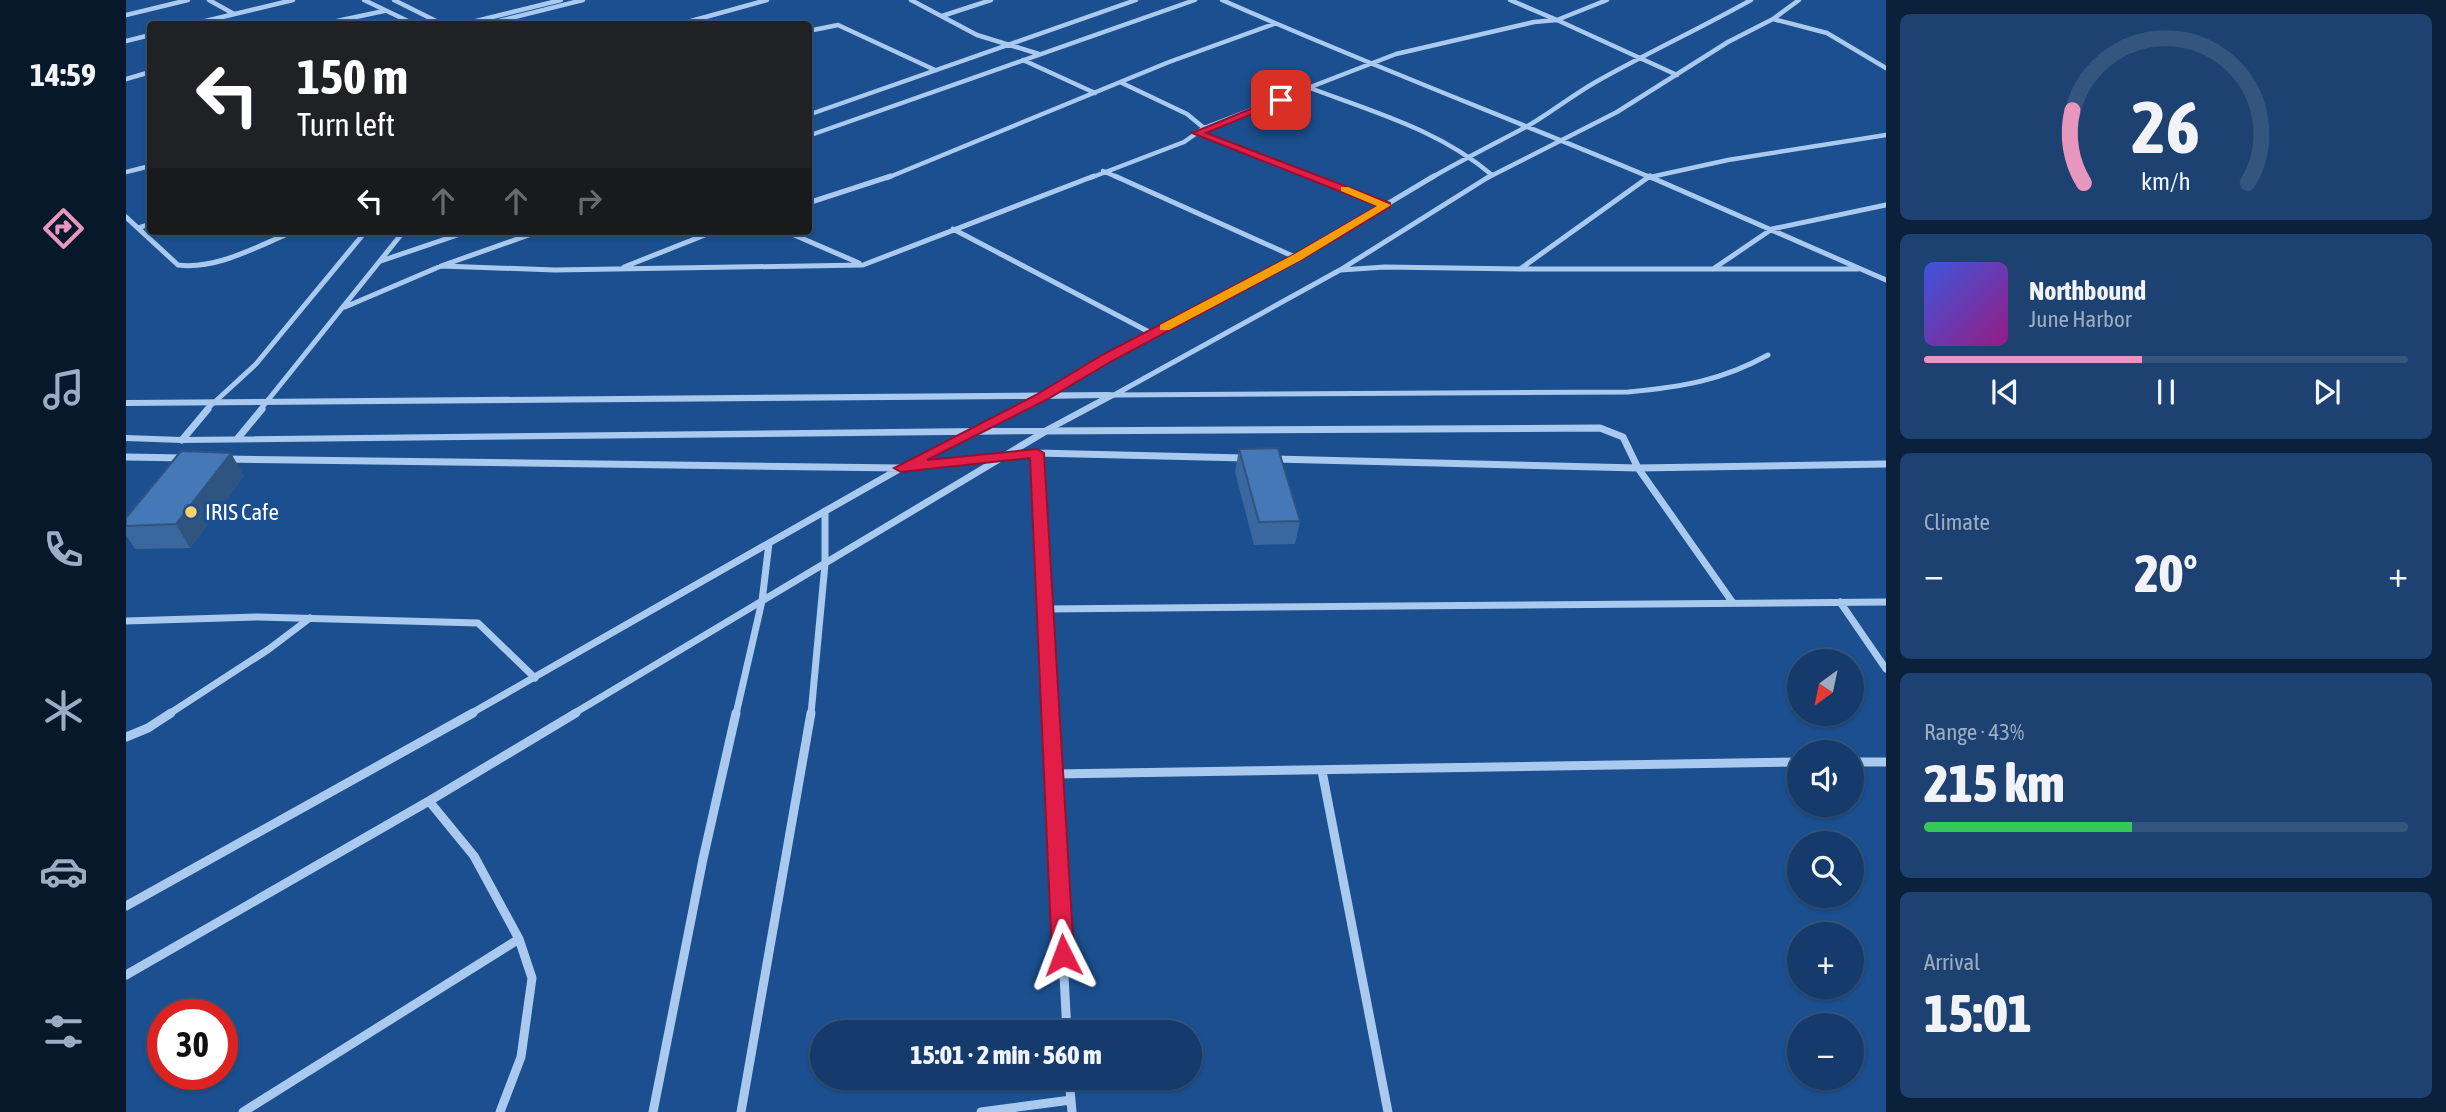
<!DOCTYPE html>
<html lang="en">
<head>
<meta charset="utf-8">
<style>
  :root { --surface:#143b6b; --page:#1d4271; --text:#f1f3f6; --muted:#9dadc1; --line:#33557e; --accent:#e797bd }
  body { margin:0; font-family:"Asap Condensed",sans-serif; background:var(--page); color:var(--text); height:100vh; display:flex; flex-direction:column; font-size:26px; white-space:nowrap }
  * { box-sizing:border-box; margin:0 }
  p { font-size:23px; color:var(--muted) }
  .icon { flex:none; width:38px; height:38px; fill:none; stroke:currentColor; stroke-width:2; stroke-linecap:round; stroke-linejoin:round }
  .map { position:relative; flex:1; overflow:hidden }
  .drawer { display:flex; flex-direction:column; gap:14px; padding:14px; background:#0b203b; width:560px }
  .drawer>* { flex:none }
  .guide { position:absolute; left:21px; top:21px; width:665px; height:214px; border-radius:7px; box-shadow:0 2px 5px #0004,0 0 0 2px var(--line); background:#202124; color:#fff; overflow:hidden }
  .needle { width:46px; rotate:213deg }
  .controls { position:absolute; left:1661px; top:649px; display:grid; gap:14px }
  .controls a { display:grid; place-items:center; width:77px; height:77px; border-radius:50%; background:var(--surface); box-shadow:0 2px 5px #0004,0 0 0 2px var(--line); font-size:35px }
  .speed { position:absolute; left:21px; top:999px; display:flex; gap:14px; font-size:35px; font-weight:700; text-align:center }
  .speed>* { display:grid; place-content:center; width:91px; height:91px; border-radius:50%; background:var(--surface); box-shadow:0 2px 5px #0004,0 0 0 2px var(--line); line-height:1 }
  .speed .limit { border:10px solid #d22; background:#fff; color:#111 }
  .pin { position:absolute; display:grid; place-items:center; width:60px; height:60px; color:#fff; margin:-30px; border-radius:14px; box-shadow:0 4px 10px #0006 }
  .me { position:absolute; width:77px; margin:-38px; rotate:357deg; stroke-linejoin:round; filter:drop-shadow(0 0 5px #0008) }
  .turn { display:flex; align-items:center; gap:24px; height:147px; padding:0 35px; font-size:32px }
  .turn .icon { width:91px; height:91px; stroke-width:2.5 }
  .turn b { display:block; font-size:49px; line-height:60px }
  .lanes { display:flex; align-items:center; height:66px; padding:0 35px; background:#0003; justify-content:center; gap:35px; direction:ltr }
  .lanes .off { opacity:.35 }
  .big { font-size:52px; font-weight:800; line-height:1.1 }
  .drawer .card { flex:1; display:flex; flex-direction:column; justify-content:center; gap:10px; min-width:0; padding:0 24px; border-radius:10px; background:var(--page) }
  .drawer .dial { align-items:center; gap:0 }
  .dial svg { height:182px; overflow:visible; fill:none; stroke:var(--line); stroke-width:7; stroke-linecap:round; text-anchor:middle }
  .dial text { fill:var(--text); stroke:none }
  .song { display:flex; align-items:center; gap:21px }
  .cover { width:84px; height:84px; border-radius:10px; background:linear-gradient(135deg,hsl(230 70% 55%),hsl(310 70% 35%)) }
  .played { height:7px; border-radius:4px; background:linear-gradient(90deg,var(--accent) 45%,var(--line) 45%) }
  .keys { display:flex; justify-content:space-around; direction:ltr }
  .heat { display:flex; justify-content:space-between; align-items:center; font-size:38px; direction:ltr }
  .charge { height:10px; border-radius:5px; background:linear-gradient(90deg,#34c759 43%,var(--line) 0) }
  .trip { position:absolute; left:684px; top:1020px; width:392px; height:70px; border-radius:35px; background:var(--surface); box-shadow:0 2px 5px #0004,0 0 0 2px var(--line); font-weight:800; line-height:70px; text-align:center }
  main { display:flex; flex:1; min-height:0 }
  .tabs { display:flex; flex-direction:column; width:126px; justify-content:space-around; align-items:center; background:#08182b; color:var(--muted) }
  .tabs .icon { width:49px; height:49px }
  .tabs .selected { color:var(--accent) }
  .tabs b { font-size:32px; color:var(--text) }
  .map>svg:first-child { display:block }
</style>
</head>
<body>
<main>
<nav class="tabs">
<b>14:59</b>
<svg class="icon selected" aria-label="directions" viewBox="0 0 24 24"><path d="M12 3l9 9-9 9-9-9zM9 14v-3h6M13 9l2 2-2 2"/></svg>
<svg class="icon" aria-label="music" viewBox="0 0 24 24"><path d="M9 18V5l10-2v13"/><circle cx="6" cy="18" r="3"/><circle cx="16" cy="16" r="3"/></svg>
<svg class="icon" aria-label="phone" viewBox="0 0 24 24"><path d="M5 4h4l2 5-3 2q2 4 5 5l2-3 5 2v4C11 20 4 13 5 4z"/></svg>
<svg class="icon" aria-label="climate" viewBox="0 0 24 24"><path d="M12 3v18M4 7l16 10M4 17L20 7"/></svg>
<svg class="icon" aria-label="car" viewBox="0 0 24 24"><path d="M5 17H2v-5l4-1 3-4h7l3 4 3 1v5h-3M9 17h6M6 11h13"/><circle cx="7" cy="17" r="2"/><circle cx="17" cy="17" r="2"/></svg>
<svg class="icon" aria-label="filters" viewBox="0 0 24 24"><path d="M4 7h16M4 17h16"/><circle cx="9" cy="7" r="2"/><circle cx="15" cy="17" r="2"/></svg>
</nav>
<div class="map">
<svg width="1760" height="1112" viewBox="0 0 1760 1112">
  <rect width="100%" height="100%" fill="#1b4f8f"/>
  <g fill="none" stroke-linecap="round" stroke-linejoin="round">
    <path stroke="#a9c9ee" stroke-width="4.5" d="M83,0L108,14
      M238,0L288,24
      M268,0L316,24
      M785,0L851,35L913,54
      M1096,0C1238,63 1383,118 1526,178
      M0,15L62,0
      M816,16L865,0
      M1647,19L1701,33L1760,68
      M1431,20L1551,75
      M1431,20L1481,0
      M565,21L641,0
      M67,24L167,0
      M197,24L258,11
      M338,24L435,0
      M361,24L457,0
      M682,31L712,25L809,70
      M0,41L24,35
      M897,60L969,93
      M0,79L24,72
      M996,83L1061,114L1078,128
      M1184,88C1248,112 1313,130 1366,175
      M682,115L1010,0
      M1071,133L1189,178
      M682,136L1069,0
      M977,171L993,178
      M0,172L24,166
      M761,178L1043,62L1148,24
      M964,178L1058,142L1078,128L1270,54L1408,22L1431,20L1384,0
      M1305,178C1336,160 1368,144 1400,127C1423,114 1444,97 1468,83C1519,54 1573,29 1625,0
      M1361,178L1491,112L1602,42L1647,19L1673,0
      M1520,178L1602,160L1760,135"/>
    <path stroke="#a9c9ee" stroke-width="5" d="M989,176L1171,258
      M1185,176L1260,205
      M1522,176L1760,280
      M682,203L765,176
      M0,217L52,265C92,270 133,245 169,231
      M12,228L24,224
      M827,229L1027,334
      M659,231L733,263
      M255,261L343,231
      M315,266L429,270L737,265L968,176
      M498,267L589,231
      M1394,269H1732
      M1587,269L1646,229L1760,205
      M1215,270L1259,267L1394,269L1524,176
      M219,307L315,266L414,231
      M988,395L1214,270L1364,176
      M989,395L1502,392C1555,387 1595,381 1642,355
      M915,397L981,358L1171,258L1308,176
      M80,410L130,364L240,231
      M134,410L278,231"/>
    <path stroke="#a9c9ee" stroke-width="7" d="M112,438L136,409
      M56,440L82,409
      M911,453L925,714
      M0,457L59,458
      M99,459L775,468L911,453L1118,458
      M1148,459L1512,468L1760,464
      M1714,602L1760,669
      M918,609L1760,602
      M0,621L132,617L352,623L409,678
      M43,714L143,649L184,618
      M344,714L643,543
      M447,714L920,431L1474,428L1497,437L1512,468L1607,603
      M610,714L636,601L643,543L775,468L852,431
      M685,714L699,564V511"/>
    <path stroke="#a9c9ee" stroke-width="9" d="M924,713L941,1032
      M0,737L22,728L45,713
      M1726,762H1760
      M1196,771L1262,1112
      M929,774L1673,762
      M303,801L348,856L393,939L406,978L395,1057L374,1112
      M0,906L347,713
      M0,975L303,801L450,713
      M943,1078L946,1112
      M117,1112L393,939
      M527,1112L577,859L610,713
      M615,1112L685,713
      M855,1112L945,1100"/>
    <path fill="#a9c9ee" fill-rule="evenodd" d="M983,392L992,393L993,395L920,434L56,443L0,441V435L56,437L851,428L904,399L0,406V400ZM974,398L918,428H865L916,399Z"/>
  </g>
  <path fill="#3a679d" d="M1113,449L1174,521L1169,544L1128,545L1109,472Z
    M118,476L64,548L9,549L0,535V518Z"/>
  <path fill="#305480" d="M105,453L118,476L64,548L50,524Z"/>
  <path fill="#4478b7" stroke="#305480" stroke-width="2" d="M1152,448L1174,521L1133,522L1113,449Z
    M55,451L105,453L50,524L0,526V518Z"/>
  <path fill="#e11d48" stroke="#92132f" stroke-width="2" d="M1151,98L1160,100L1080,133L1264,203V207L1175,260L986,361L920,400L801,460L911,449L918,453L948,955L945,962L937,965L930,962L926,955L904,458L775,472L768,468L910,395L976,355L1167,255L1251,206L1066,133Z"/>
  <path fill="#f59e0b" d="M1215,187H1222L1265,205L1175,260L1043,330H1034V325L1167,255L1251,206L1215,191Z"/>
  <circle fill="#ffd166" stroke="#1b4f8f" stroke-width="2.5" cx="65" cy="512" r="7"/>
  <g text-anchor="middle" dominant-baseline="central" stroke-width="7" stroke-linejoin="round" paint-order="stroke">
    <g font-size="23" fill="#fff" stroke="#1b4f8f" text-anchor="start">
      <text x="79" y="512">IRIS Cafe</text>
    </g>
  </g>
</svg>
<div class="controls">
<a><svg class="needle" viewBox="-14 -14 28 28"><path d="M0-13l5 13h-10z" fill="#e53935"/><path d="M0 13l5-13h-10z" fill="#9dadc1"/></svg></a>
<a><svg class="icon" aria-label="sound" viewBox="0 0 24 24"><path d="M4 9h4l5-4v14l-5-4H4zM17 9q2 3 0 6"/></svg></a>
<a><svg class="icon" aria-label="search" viewBox="0 0 24 24"><circle cx="10" cy="10" r="6"/><path d="M15 15l6 6"/></svg></a>
<a>+</a>
<a>−</a>
</div>
<div class="speed"><div class="limit">30</div></div>
<div class="pin" style="left:1155px;top:100px;background:#d93025"><svg class="icon" aria-label="arrive" viewBox="0 0 24 24"><path d="M6 21V4h12l-3 4 3 4H6"/></svg></div>
<svg class="me" style="left:937px;top:955px" viewBox="-20 -20 40 40"><path d="M0-17L14 15 0 8-14 15z" fill="#e11d48" stroke="#fff" stroke-width="4"/></svg>
<div class="trip">15:01 · 2 min · 560 m</div>
<div class="guide">
<div class="turn"><svg class="icon" aria-label="left" viewBox="0 0 24 24"><path d="M17 20v-9H6M10 6l-5 5 5 5"/></svg><div><b>150 m</b>Turn left</div></div>
<div class="lanes"><svg class="icon" aria-label="left" viewBox="0 0 24 24"><path d="M17 20v-9H6M10 6l-5 5 5 5"/></svg><svg class="icon off" aria-label="ahead" viewBox="0 0 24 24"><path d="M12 20V5M6 11l6-6 6 6"/></svg><svg class="icon off" aria-label="ahead" viewBox="0 0 24 24"><path d="M12 20V5M6 11l6-6 6 6"/></svg><svg class="icon off" aria-label="right" viewBox="0 0 24 24"><path d="M7 20v-9h11M14 6l5 5-5 5"/></svg></div>
</div>
</div>
<section class="drawer">
<div class="card dial"><svg viewBox="0 0 100 80">
<path d="M14 69A42 42 0 1 1 86 69"/>
<path d="M14 69A42 42 0 0 1 9 37" stroke="#e797bd"/>
<text x="50" y="56" font-size="32" font-weight="700">26</text>
<text x="50" y="72" font-size="11">km/h</text>
</svg></div>
<div class="card">
<div class="song"><i class="cover"></i><div><b>Northbound</b><p>June Harbor</p></div></div>
<div class="played"></div>
<div class="keys"><svg class="icon" aria-label="previous" viewBox="0 0 24 24"><path d="M18 5L8 12l10 7zM5 5v14"/></svg><svg class="icon" aria-label="pause" viewBox="0 0 24 24"><path d="M8 5v14M16 5v14"/></svg><svg class="icon" aria-label="next" viewBox="0 0 24 24"><path d="M6 5l10 7-10 7zM19 5v14"/></svg></div>
</div>
<div class="card"><p>Climate</p>
<div class="heat"><a>−</a><b class="big">20°</b><a>+</a></div>
</div>
<div class="card"><p>Range · 43%</p><b class="big">215 km</b><div class="charge"></div></div>
<div class="card"><p>Arrival</p><b class="big">15:01</b></div>
</section>
</main>
</body>
</html>
